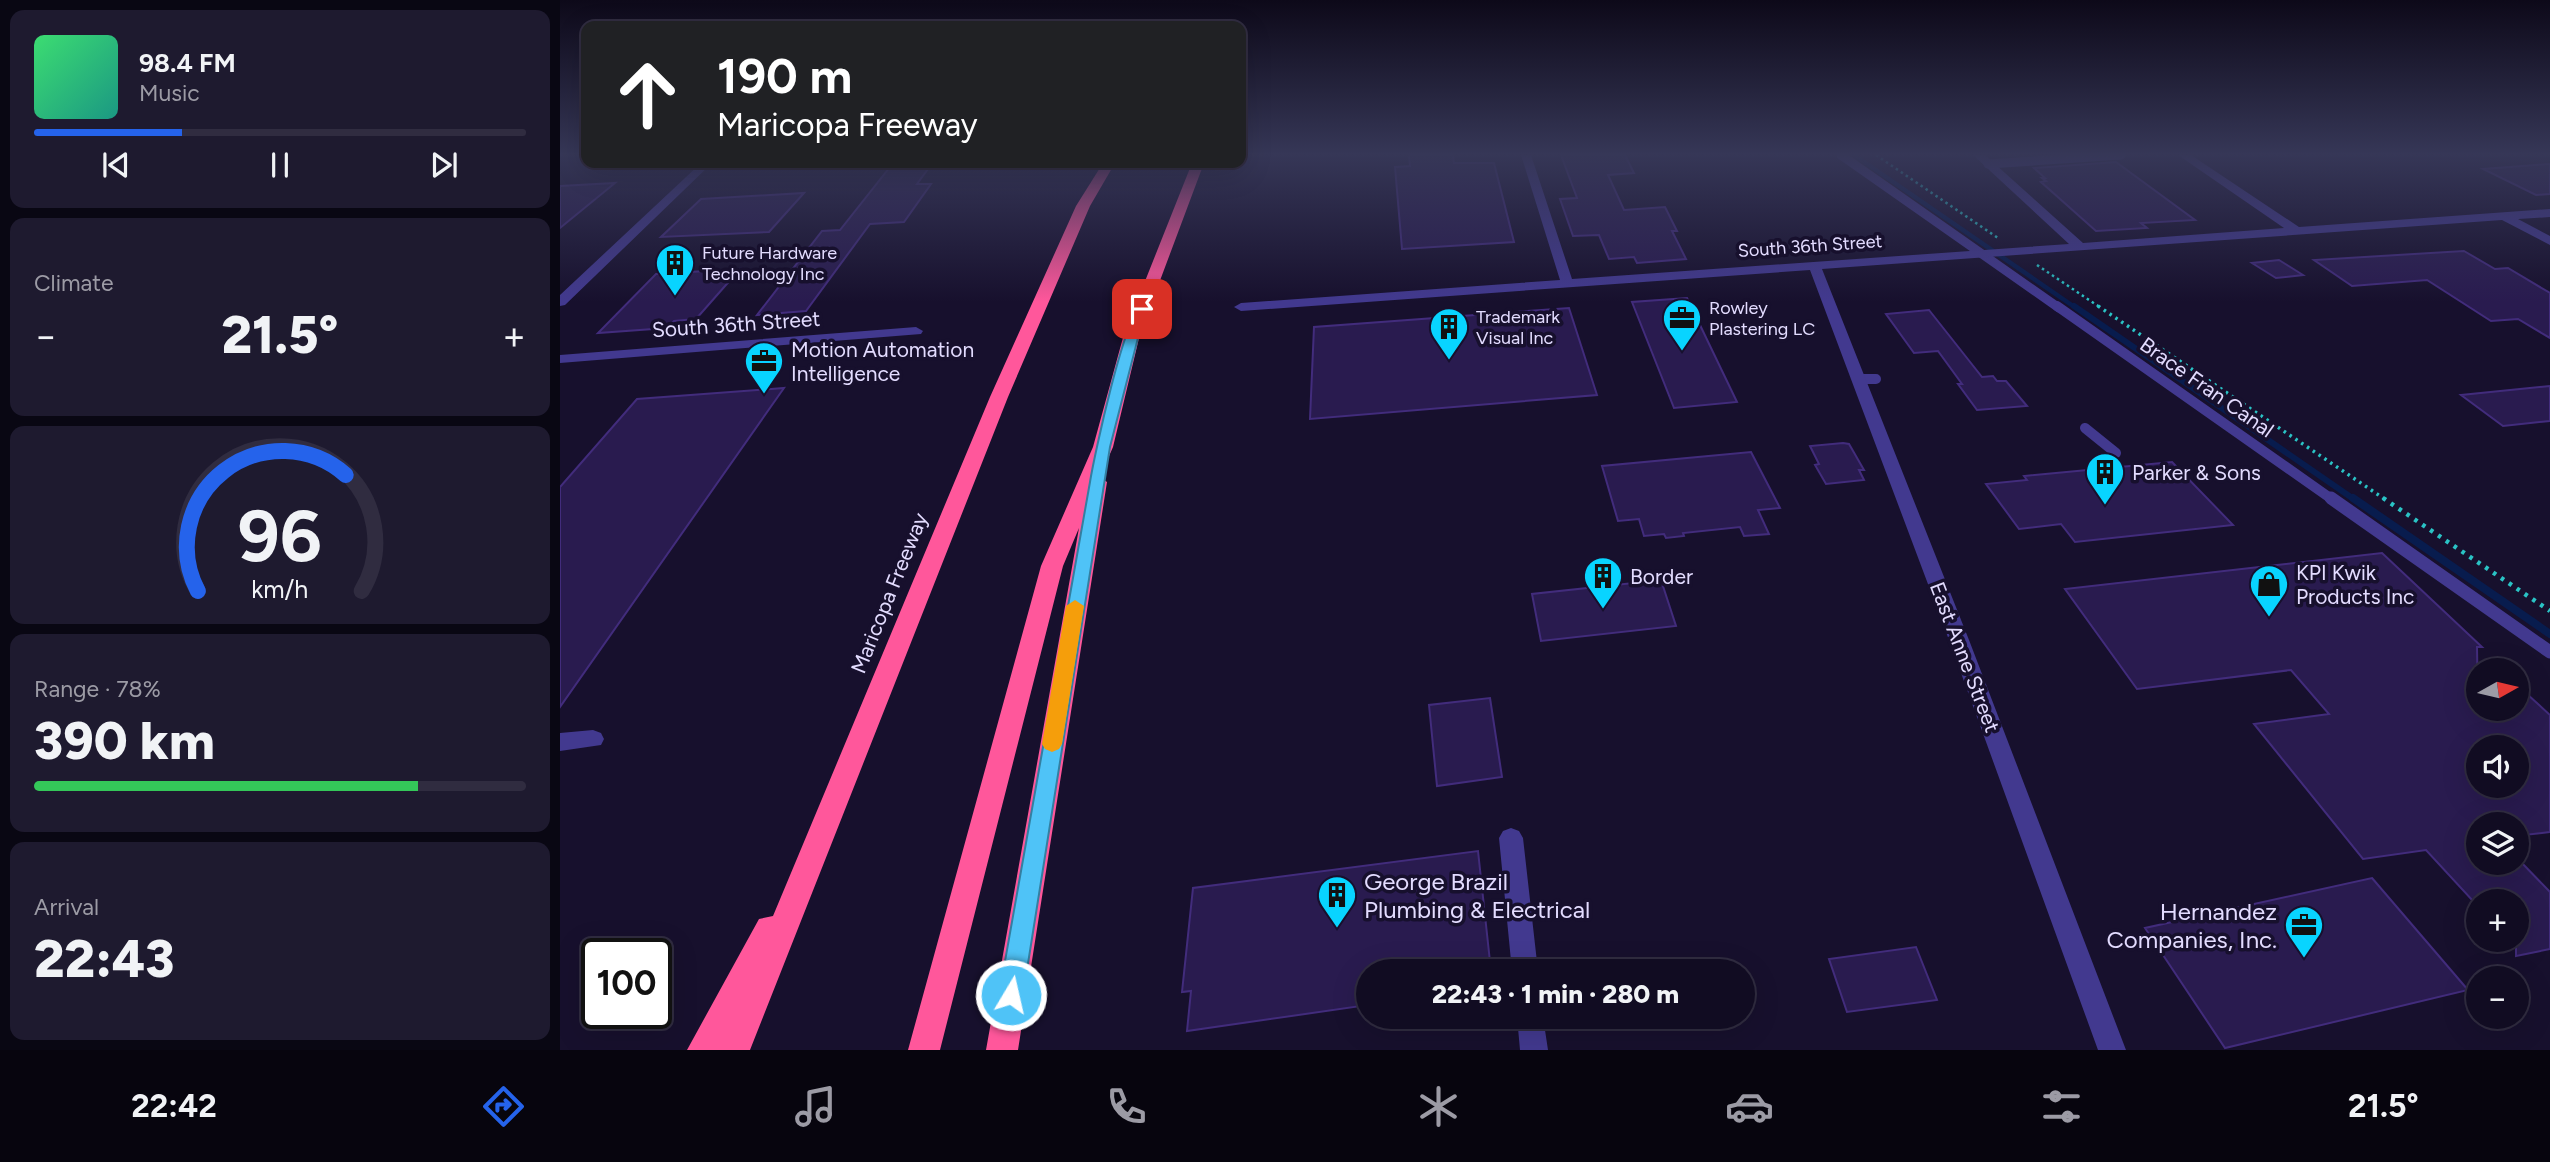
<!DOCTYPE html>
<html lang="en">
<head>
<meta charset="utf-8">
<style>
  :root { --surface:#110c22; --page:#1e1a2f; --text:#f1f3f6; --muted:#9c9ba5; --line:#302c40; --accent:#2563eb }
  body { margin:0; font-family:Figtree,sans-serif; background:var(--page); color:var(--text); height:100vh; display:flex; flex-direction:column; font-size:26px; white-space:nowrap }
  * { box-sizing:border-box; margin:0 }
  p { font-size:23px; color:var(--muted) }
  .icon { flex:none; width:38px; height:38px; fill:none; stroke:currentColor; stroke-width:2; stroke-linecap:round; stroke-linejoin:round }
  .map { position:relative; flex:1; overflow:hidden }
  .side { display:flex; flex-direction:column; gap:10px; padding:10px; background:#090713; width:560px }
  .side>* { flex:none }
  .banner { position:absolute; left:21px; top:21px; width:665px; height:147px; border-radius:14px; box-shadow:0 7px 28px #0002,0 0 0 2px var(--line); background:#202124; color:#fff; overflow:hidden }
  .needle { width:46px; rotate:82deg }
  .tools { position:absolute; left:1906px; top:658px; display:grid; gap:14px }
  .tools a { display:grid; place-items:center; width:63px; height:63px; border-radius:50%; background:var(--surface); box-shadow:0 7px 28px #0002,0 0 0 2px var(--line); font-size:35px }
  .speed { position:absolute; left:21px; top:938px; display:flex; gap:14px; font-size:35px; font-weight:700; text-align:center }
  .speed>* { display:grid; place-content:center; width:91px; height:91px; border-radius:50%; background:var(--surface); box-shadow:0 7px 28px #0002,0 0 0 2px var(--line); line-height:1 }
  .speed .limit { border:4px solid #111; border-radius:10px; background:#fff; color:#111 }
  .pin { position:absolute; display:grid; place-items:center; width:60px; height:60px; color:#fff; margin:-30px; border-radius:14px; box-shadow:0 4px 10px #0006 }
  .me { position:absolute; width:77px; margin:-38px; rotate:9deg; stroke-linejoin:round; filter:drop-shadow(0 0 5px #0008) }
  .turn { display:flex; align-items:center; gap:24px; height:147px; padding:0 21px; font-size:32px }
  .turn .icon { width:91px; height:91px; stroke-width:2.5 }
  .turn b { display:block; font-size:49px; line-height:60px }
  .big { font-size:52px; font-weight:800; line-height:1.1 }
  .side .widget { flex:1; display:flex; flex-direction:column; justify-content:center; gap:10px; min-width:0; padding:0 24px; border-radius:14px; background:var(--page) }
  .side .dial { align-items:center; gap:0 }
  .dial svg { height:182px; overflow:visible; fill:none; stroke:var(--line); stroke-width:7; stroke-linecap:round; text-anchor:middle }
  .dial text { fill:var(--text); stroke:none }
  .song { display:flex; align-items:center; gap:21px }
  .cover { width:84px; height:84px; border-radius:10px; background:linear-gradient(135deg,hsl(140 70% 55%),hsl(170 70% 35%)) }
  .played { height:7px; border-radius:4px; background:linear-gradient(90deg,var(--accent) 30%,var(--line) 30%) }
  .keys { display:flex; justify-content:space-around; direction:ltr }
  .heat { display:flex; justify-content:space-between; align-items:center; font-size:38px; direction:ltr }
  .charge { height:10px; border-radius:5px; background:linear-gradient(90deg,#34c759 78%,var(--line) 0) }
  .trip { position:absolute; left:796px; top:959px; width:399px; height:70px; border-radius:35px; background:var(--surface); box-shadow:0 7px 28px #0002,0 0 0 2px var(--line); font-weight:800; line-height:70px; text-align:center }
  .dock { display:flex; height:112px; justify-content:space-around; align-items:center; background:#07050e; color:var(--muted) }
  .dock .icon { width:49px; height:49px }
  .dock .active { color:var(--accent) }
  .dock b { font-size:32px; color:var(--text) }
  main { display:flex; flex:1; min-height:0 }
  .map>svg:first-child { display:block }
</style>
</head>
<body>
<main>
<section class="side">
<div class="widget">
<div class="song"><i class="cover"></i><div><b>98.4 FM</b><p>Music</p></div></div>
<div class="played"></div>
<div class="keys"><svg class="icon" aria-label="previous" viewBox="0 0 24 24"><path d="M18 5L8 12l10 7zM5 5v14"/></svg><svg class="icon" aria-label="pause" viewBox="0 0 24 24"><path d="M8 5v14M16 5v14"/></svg><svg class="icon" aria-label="next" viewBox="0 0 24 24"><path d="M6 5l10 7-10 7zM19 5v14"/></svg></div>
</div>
<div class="widget"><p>Climate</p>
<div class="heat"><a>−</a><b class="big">21.5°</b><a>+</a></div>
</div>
<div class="widget dial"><svg viewBox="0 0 100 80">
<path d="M14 69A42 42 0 1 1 86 69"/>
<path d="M14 69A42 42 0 0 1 79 18" stroke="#2563eb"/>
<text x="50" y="56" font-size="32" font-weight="700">96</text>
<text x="50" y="72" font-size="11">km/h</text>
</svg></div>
<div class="widget"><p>Range · 78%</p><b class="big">390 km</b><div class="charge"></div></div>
<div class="widget"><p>Arrival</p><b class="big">22:43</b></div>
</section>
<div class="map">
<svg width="1990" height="1050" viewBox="0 0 1990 1050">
  <rect width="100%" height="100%" fill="#17102d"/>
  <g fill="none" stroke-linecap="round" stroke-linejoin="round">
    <path stroke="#081c4e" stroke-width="4.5" d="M1294,155L1516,308"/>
    <path stroke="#081c4e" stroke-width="6" d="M1514,306L1795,500"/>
    <path stroke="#081c4e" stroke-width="8" d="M1793,498L1990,634"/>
  </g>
  <path fill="#291b4f" stroke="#422c7c" stroke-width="2" fill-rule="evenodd" d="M849,155H893L894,163H934L954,242L842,249L835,167L850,166Z
    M1001,155H1065L1074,173L1048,175L1064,210L1105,207L1117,231H1112L1126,259L1077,263L1074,257L1049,259L1039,235L1013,236L1000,199L1017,198Z
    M1556,162L1635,220L1581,223L1587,228L1536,231L1481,182L1486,181L1482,178H1485L1474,168Z
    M1990,164V194L1976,195L1923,169Z
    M371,165L357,184H371L344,222L310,224L246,311L197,315L262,231L280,230L330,167Z
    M55,183L0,228V186Z
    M244,193L209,232L101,237L141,199Z
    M1904,251L1935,269L1948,268L1990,293V338L1958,319L1931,321L1867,280L1792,286L1754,260Z
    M1719,260L1743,275L1716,278L1692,263Z
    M180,269L136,319L114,321L107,328L38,333L96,274Z
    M1127,298L1177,402L1114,408L1072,302Z
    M1009,308L1037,395L750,419L754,327Z
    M1369,310L1422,377L1433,376L1437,381H1446L1467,406L1417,410L1398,384H1402L1378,351L1354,353L1326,314Z
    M1990,386V421L1943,426L1901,395Z
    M224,388L0,707V487L77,399Z
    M1283,443L1289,444L1304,470H1299L1304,480L1266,484L1255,465L1259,464L1250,446Z
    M1191,452L1220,508L1198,510L1209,534L1184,536L1180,527L1123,533L1124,536L1106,538L1104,534L1084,536L1079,519L1058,521L1042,466Z
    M1612,462L1673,525L1515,542L1501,524L1459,529L1426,484L1467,480L1464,476Z
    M1822,553L1922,647H1917L1918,709H1956V684L1990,715V832L1956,836V824H1918V868L1956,863L1959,860L1990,892V949L1956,956V901H1913L1866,850L1803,859L1694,724L1769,714L1731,670L1577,689L1505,589ZM1918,747H1956V786H1918Z
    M1101,580L1116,626L981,641L972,594Z
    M930,698L942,777L877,786L869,705Z
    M918,851L931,971H808V1005L627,1031L631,991L622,992L633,888Z
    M1812,878L1908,990L1665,1048L1585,928Z
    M1356,947L1377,1000L1287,1012L1269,959Z"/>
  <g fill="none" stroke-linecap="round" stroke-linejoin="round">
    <path stroke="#2ac3c5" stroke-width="2.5" stroke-dasharray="2.5 3.5" stroke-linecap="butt" d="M1316,155L1438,238
      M1477,265L1541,308"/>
    <path stroke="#2ac3c5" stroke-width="3.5" stroke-dasharray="2.5 4.5" stroke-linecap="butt" d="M1538,306L1826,500"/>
    <path stroke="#2ac3c5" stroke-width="4.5" stroke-dasharray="3.5 6" stroke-linecap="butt" d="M1823,498L1990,611"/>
    <path stroke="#42398f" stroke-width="9" d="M1281,155L1499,308
      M1428,164L1561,155"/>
    <path stroke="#42398f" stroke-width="10" d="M1497,306L1773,500
      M1298,379H1316
      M1525,428L1556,453"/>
    <path stroke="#42398f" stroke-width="13" d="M1771,498L1990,652"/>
    <path fill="#42398f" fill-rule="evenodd" d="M961,155H971L1012,279L1509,244L1413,155H1425L1523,243L1724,228L1618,155H1631L1739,227L1990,209V217L1958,219L1990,236V245L1942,220L1262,269L1409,640L1566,1050H1538L1389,640L1250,270L681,311L674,307L681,303L1000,280Z
      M141,163H152L5,305L0,306V295Z
      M356,327L363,331L361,334L0,363V355Z
      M33,730L41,733L44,739L41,745L0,751V733Z
      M951,828L959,831L963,838L978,971H952L939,838L943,831Z
      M957,1017H983L988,1050H960Z"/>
    <path fill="#ff579b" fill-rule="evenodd" d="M543,163H555L530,206L448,397L190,1050H127L199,919L213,916L430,397L516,206Z
      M632,163H644L580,334L553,447L540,477L547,482L458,1050H426L519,528L503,566L380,1050H348L481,566L533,447L564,334Z"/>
  </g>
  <linearGradient id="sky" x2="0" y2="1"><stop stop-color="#0d0919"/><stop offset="0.51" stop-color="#363757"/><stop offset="1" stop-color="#363757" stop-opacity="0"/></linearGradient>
  <rect width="1990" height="302" fill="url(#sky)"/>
  <path fill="#4fc3f7" stroke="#337fa1" stroke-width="2" d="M582,306L588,309L579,334L550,447L463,995L460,1004L451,1007L443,1004L439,995C469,824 500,653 530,482C534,457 565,312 582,306Z"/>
  <path fill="#f59e0b" d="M515,600L524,606L502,744L499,749L492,752L485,749L482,744L506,606Z"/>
  <defs>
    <g id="building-pin" transform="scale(2.0125)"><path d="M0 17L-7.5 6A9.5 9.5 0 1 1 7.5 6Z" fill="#08d4ff" stroke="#17102d"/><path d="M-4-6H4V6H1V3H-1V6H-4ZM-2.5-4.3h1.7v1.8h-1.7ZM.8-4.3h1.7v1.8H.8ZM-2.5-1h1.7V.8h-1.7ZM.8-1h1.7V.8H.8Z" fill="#111"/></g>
    <g id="office-pin" transform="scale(2.0125)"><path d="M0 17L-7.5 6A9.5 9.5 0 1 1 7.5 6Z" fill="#08d4ff" stroke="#17102d"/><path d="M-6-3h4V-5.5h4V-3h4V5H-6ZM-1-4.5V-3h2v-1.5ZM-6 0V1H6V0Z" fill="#111"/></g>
    <g id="shop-pin" transform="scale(2.0125)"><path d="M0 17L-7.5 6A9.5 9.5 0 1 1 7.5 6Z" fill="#08d4ff" stroke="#17102d"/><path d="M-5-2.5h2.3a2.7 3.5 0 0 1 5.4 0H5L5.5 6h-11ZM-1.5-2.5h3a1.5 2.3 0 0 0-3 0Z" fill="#111"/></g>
  </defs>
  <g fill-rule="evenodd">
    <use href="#building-pin" x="115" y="263"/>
    <use href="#office-pin" x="1122" y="318"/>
    <use href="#building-pin" x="889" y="327"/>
    <use href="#office-pin" x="204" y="361"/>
    <use href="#building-pin" x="1545" y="472"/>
    <use href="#building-pin" x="1043" y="576"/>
    <use href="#shop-pin" x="1709" y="584"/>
    <use href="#building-pin" x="777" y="895"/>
    <use href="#office-pin" x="1744" y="925"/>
  </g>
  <g text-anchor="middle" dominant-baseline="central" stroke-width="7" stroke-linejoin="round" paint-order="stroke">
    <g font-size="18" fill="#e3dcff" stroke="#17102d">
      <text transform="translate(1250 246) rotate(-4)">South 36th Street</text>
    </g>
    <g font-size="18" fill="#e3dcff" stroke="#17102d" text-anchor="start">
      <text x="142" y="253">Future Hardware<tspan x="142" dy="21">Technology Inc</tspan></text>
      <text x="1149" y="308">Rowley<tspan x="1149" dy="21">Plastering LC</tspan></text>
      <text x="916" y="317">Trademark<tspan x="916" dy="21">Visual Inc</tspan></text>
    </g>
    <g font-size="21" fill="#e3dcff" stroke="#17102d">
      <text transform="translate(176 324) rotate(-4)">South 36th Street</text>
      <text transform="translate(1647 387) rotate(35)">Brace Fran Canal</text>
      <text transform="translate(329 593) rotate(-68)">Maricopa Freeway</text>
      <text transform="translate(1405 657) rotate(69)">East Anne Street</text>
    </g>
    <g font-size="21" fill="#e3dcff" stroke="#17102d" text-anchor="start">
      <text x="231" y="349">Motion Automation<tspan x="231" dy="24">Intelligence</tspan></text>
      <text x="1572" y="472">Parker &amp; Sons</text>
      <text x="1736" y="572">KPI Kwik<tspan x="1736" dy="24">Products Inc</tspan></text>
      <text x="1070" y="576">Border</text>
    </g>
    <g font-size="24" fill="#e3dcff" stroke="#17102d" text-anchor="start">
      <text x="804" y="881">George Brazil<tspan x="804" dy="28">Plumbing &amp; Electrical</tspan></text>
      <text x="1717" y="911" text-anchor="end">Hernandez<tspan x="1717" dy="28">Companies, Inc.</tspan></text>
    </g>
  </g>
</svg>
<div class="tools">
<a><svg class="needle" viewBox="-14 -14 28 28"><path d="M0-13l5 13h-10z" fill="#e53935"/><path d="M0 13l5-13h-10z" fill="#9c9ba5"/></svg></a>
<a><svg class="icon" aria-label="sound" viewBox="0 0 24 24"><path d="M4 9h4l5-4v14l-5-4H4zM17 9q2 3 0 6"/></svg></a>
<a><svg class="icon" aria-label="layers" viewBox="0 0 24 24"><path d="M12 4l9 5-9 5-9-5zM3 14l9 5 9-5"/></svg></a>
<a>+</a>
<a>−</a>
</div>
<div class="speed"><div class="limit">100</div></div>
<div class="pin" style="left:582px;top:309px;background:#d93025"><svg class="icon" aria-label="arrive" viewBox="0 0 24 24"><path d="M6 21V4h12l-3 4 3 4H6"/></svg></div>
<svg class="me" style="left:451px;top:995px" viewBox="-20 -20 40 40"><circle r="17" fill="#4fc3f7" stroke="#fff" stroke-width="3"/><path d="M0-11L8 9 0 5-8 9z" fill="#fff"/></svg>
<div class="trip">22:43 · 1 min · 280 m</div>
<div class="banner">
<div class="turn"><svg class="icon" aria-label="ahead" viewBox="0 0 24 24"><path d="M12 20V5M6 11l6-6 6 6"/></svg><div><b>190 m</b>Maricopa Freeway</div></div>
</div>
</div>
</main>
<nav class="dock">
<b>22:42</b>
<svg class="icon active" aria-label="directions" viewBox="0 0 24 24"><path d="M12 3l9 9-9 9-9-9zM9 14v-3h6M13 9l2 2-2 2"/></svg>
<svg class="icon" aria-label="music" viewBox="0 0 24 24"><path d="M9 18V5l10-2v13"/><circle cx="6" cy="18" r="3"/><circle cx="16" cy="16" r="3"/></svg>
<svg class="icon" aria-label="phone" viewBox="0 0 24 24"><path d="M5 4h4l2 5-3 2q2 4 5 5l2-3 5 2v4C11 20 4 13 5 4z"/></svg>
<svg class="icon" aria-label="climate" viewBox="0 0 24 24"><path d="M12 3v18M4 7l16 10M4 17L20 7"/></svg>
<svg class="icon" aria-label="car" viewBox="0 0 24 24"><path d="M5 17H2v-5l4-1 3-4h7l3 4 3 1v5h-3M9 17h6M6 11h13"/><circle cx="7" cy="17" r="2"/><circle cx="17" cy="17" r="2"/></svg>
<svg class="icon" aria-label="filters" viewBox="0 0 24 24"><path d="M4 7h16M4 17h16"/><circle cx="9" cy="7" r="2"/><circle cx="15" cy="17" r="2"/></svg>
<b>21.5°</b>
</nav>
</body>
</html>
